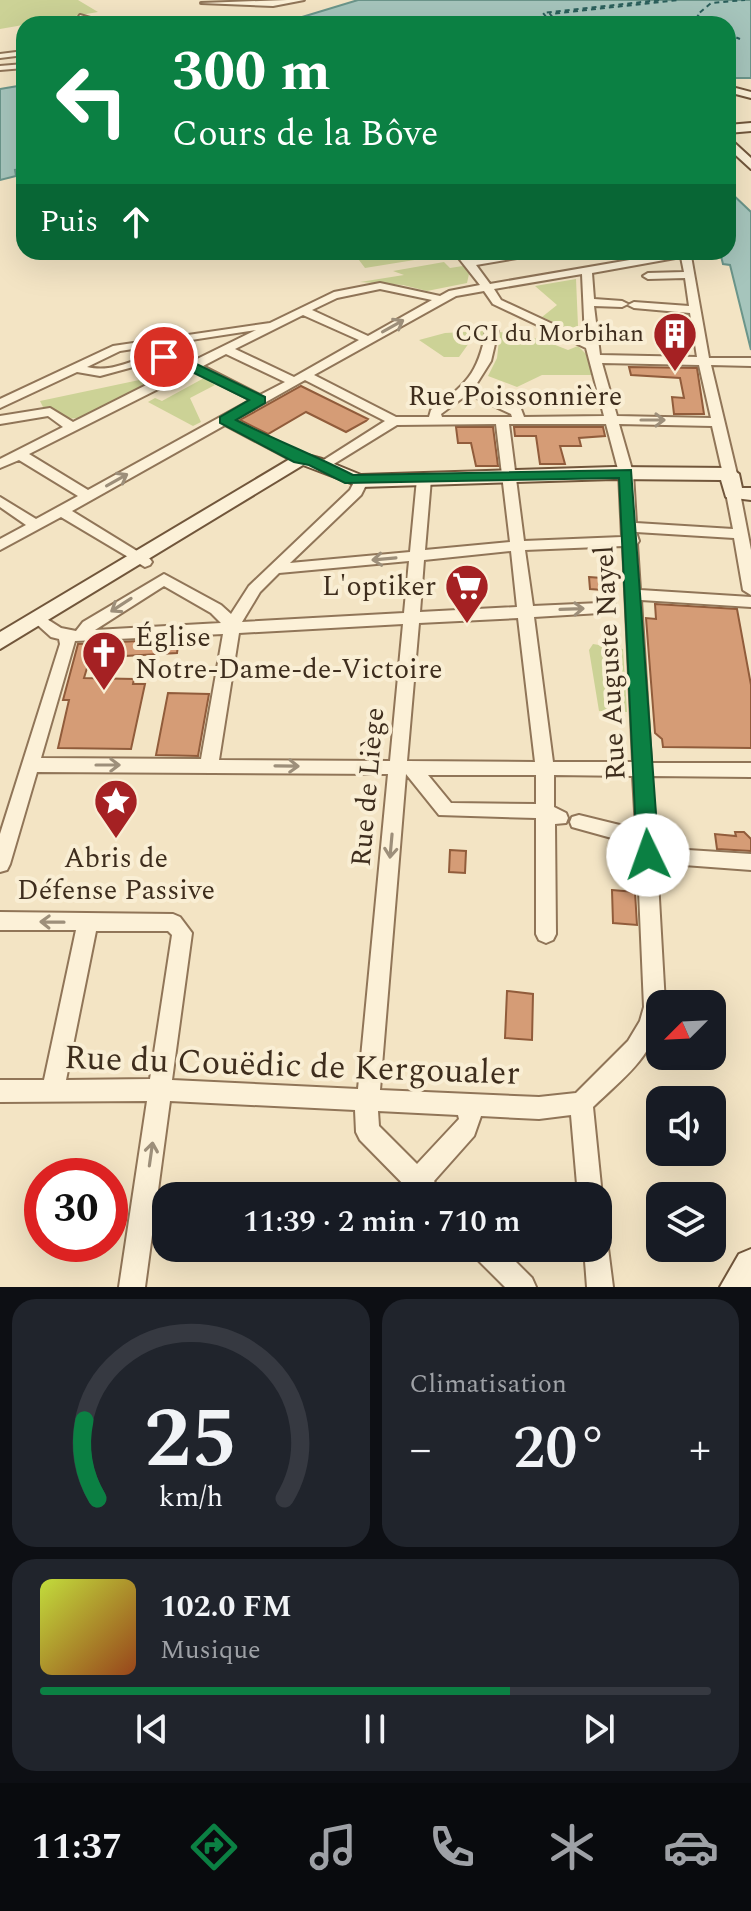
<!DOCTYPE html>
<html lang="fr">
<head>
<meta charset="utf-8">
<style>
  :root { --surface:#171b24; --page:#20242c; --text:#f1f3f6; --muted:#9ea1a6; --line:#363941; --accent:#0b8043 }
  body { margin:0; font-family:Spectral,serif; background:var(--page); color:var(--text); height:100vh; display:flex; flex-direction:column; font-size:30px; white-space:nowrap }
  * { box-sizing:border-box; margin:0 }
  p { font-size:26px; color:var(--muted) }
  .icon { flex:none; width:44px; height:44px; fill:none; stroke:currentColor; stroke-width:2; stroke-linecap:round; stroke-linejoin:round }
  .map { position:relative; height:1287px; overflow:hidden }
  .details { display:flex; flex-direction:column; gap:12px; padding:12px; background:#0d0f14; flex:1 }
  .details>* { flex:none }
  .banner { position:absolute; left:16px; top:16px; width:720px; height:244px; border-radius:24px; box-shadow:0 8px 32px #0002; background:#0b8043; color:#fff; overflow:hidden }
  .needle { width:52px; rotate:246deg }
  .controls { position:absolute; left:646px; top:990px; display:grid; gap:16px }
  .controls a { display:grid; place-items:center; width:80px; height:80px; border-radius:16px; background:var(--surface); box-shadow:0 8px 32px #0002; font-size:40px }
  .speed { position:absolute; left:24px; top:1158px; display:flex; gap:16px; font-size:40px; font-weight:700; text-align:center }
  .speed>* { display:grid; place-content:center; width:104px; height:104px; border-radius:50%; background:var(--surface); box-shadow:0 8px 32px #0002; line-height:1 }
  .speed .limit { border:12px solid #d22; background:#fff; color:#111 }
  .pin { position:absolute; display:grid; place-items:center; width:68px; height:68px; color:#fff; margin:-34px; border:4px solid #fff; border-radius:50%; box-shadow:0 2px 8px #0007 }
  .me { position:absolute; width:88px; margin:-44px; rotate:357deg; stroke-linejoin:round; filter:drop-shadow(0 0 6px #0008) }
  .turn { display:flex; align-items:center; gap:28px; height:168px; padding:0 24px; font-size:36px }
  .turn .icon { width:104px; height:104px; stroke-width:2.5 }
  .turn b { display:block; font-size:56px; line-height:68px }
  .then { display:flex; align-items:center; height:76px; padding:0 24px; background:#0003; gap:16px; font-size:30px }
  .big { font-size:60px; font-weight:600; line-height:1.1 }
  .details .card { flex:1; display:flex; flex-direction:column; justify-content:center; gap:12px; min-width:0; padding:0 28px; border-radius:24px; background:var(--page) }
  .details .dial { align-items:center; gap:0 }
  .dial svg { height:208px; overflow:visible; fill:none; stroke:var(--line); stroke-width:7; stroke-linecap:round; text-anchor:middle }
  .dial text { fill:var(--text); stroke:none }
  .song { display:flex; align-items:center; gap:24px }
  .cover { width:96px; height:96px; border-radius:12px; background:linear-gradient(135deg,hsl(70 70% 55%),hsl(20 70% 35%)) }
  .played { height:8px; border-radius:4px; background:linear-gradient(90deg,var(--accent) 70%,var(--line) 70%) }
  .keys { display:flex; justify-content:space-around; direction:ltr }
  .heat { display:flex; justify-content:space-between; align-items:center; font-size:44px; direction:ltr }
  .details .tiles { flex:1; display:grid; gap:12px; grid-template-columns:1fr 1fr }
  .card:last-child { grid-column:span 2 }
  .trip { position:absolute; left:152px; top:1182px; width:460px; height:80px; border-radius:24px; background:var(--surface); box-shadow:0 8px 32px #0002; font-weight:600; line-height:80px; text-align:center }
  .dock { display:flex; height:128px; justify-content:space-around; align-items:center; background:#090b0e; color:var(--muted) }
  .dock .icon { width:56px; height:56px }
  .dock .on { color:var(--accent) }
  .dock b { font-size:36px; color:var(--text) }
  .map>svg:first-child { display:block }
</style>
</head>
<body>
<div class="map">
<svg width="751" height="1287" viewBox="0 0 751 1287">
  <rect width="100%" height="100%" fill="#f3e4c4"/>
  <path fill="#ccd296" d="M0,0H78L98,12L0,29Z
    M353,252H436L439,256L365,268Z
    M444,262L450,268L463,266L469,274L467,283L427,291L403,285L360,282L404,275L393,271Z
    M576,279L578,326L569,329L542,317L557,305L535,286Z
    M484,331L483,338L469,343L459,357H444L419,340L445,333Z
    M500,332L540,339L568,350L578,346L586,354L592,375H542L517,387L488,376L497,358Z
    M165,360L178,367L79,418L66,419L44,409L40,401L144,379L138,367Z
    M204,378L215,385L190,398L201,422L193,426L148,402L155,398L162,401Z
    M593,644L623,649L627,712L599,711L589,650Z"/>
  <path fill="#a6c5bc" stroke="#6b958a" stroke-width="2" d="M358,0H751V78H728V24H279Z
    M24,85V169L15,170L16,176L0,180V89Z
    M728,190L751,212V350L730,265L723,264L720,252H728Z"/>
  <g fill="none" stroke-linecap="round" stroke-linejoin="round">
    <path stroke="#2b5f5b" stroke-width="2" stroke-dasharray="5 4" stroke-linecap="butt" d="M552,24L543,13L660,0
      M558,24L550,14L679,0
      M708,24L697,15L711,3L745,0
      M728,34L740,39
      M728,238L732,243"/>
  </g>
  <path fill="#d59c76" stroke="#915c3b" stroke-width="2" d="M629,367L697,368L704,414H674L672,397L684,398L680,378L631,375Z
    M301,386L368,419L366,421L346,432L306,412L268,434L240,420Z
    M456,427H493L498,466H476L471,443H458Z
    M514,427H603L605,436L579,438L581,446H560L565,464H540L536,436H515Z
    M589,577L615,579L616,591L590,589Z
    M655,604L737,609L751,685V748L663,747L662,739L655,733L646,618L656,619Z
    M179,639L177,653L90,658L84,678L134,679L133,684H145L131,749L58,748L69,700H63L78,644Z
    M168,693L209,694L198,756L156,755Z
    M735,832H744L751,839V851L717,849L715,834L736,836Z
    M450,850L466,851L465,873L449,872Z
    M612,890L635,892L637,925L613,923Z
    M507,991L533,994L532,1040L505,1038Z"/>
  <g fill="none" stroke-linecap="round" stroke-linejoin="round">
    <path stroke="#cfbfa3" stroke-width="17" stroke-dasharray="17 8" stroke-linecap="butt" d="M600,608L617,607"/>
    <g stroke="#907558" stroke-width="4">
      <path id="street" d="M287,0H304L273,6L201,3Z
        M80,15L104,22L105,24H94L78,18Z
        M24,51V55L0,58V54Z
        M24,64V68L0,70V66Z
        M454,252H465L471,259L516,252H540L535,255L476,265L490,284L676,252H693L691,256L709,358H751V366L711,365L737,474L735,477L730,478L723,474L712,426L619,424L633,473L636,523L733,529L726,493L733,489L740,493L751,550V595L743,590L734,538L636,532L639,541L637,544L640,590L751,597V607L641,600L651,763H751V777L651,776L657,840L656,848L751,854V870L657,863L665,1004H660C660,1053 625,1076 593,1107L602,1196L598,1204V1196H578L571,1115L539,1119L481,1116L474,1136L434,1181L444,1196H415L360,1140L356,1132L355,1110L170,1101L145,1287H119L147,1101L0,1102V1080H44L76,930H0V912L173,914L180,917L192,933L172,1080L358,1089L388,774L37,772L10,864L7,870L0,872V834L60,644L59,639L51,637L31,619L39,614L61,628L76,631L83,622L164,574L221,605L231,614L249,586L350,490L356,478L361,477L368,481L361,495L290,563L410,552L417,479L424,475L431,479L425,550L510,542L496,424L397,425L324,470L319,469V463L385,421L305,380L234,420L305,456V462H295L225,425L72,511L150,559L152,562L150,565L145,567L61,517L0,550V539L26,525L0,507V497L36,519L78,496L19,460L0,468V459L63,427L48,416L0,424V416L50,408L73,422L184,366L167,361H155L100,376L77,372L0,408V399L113,346L270,323L334,292L380,283L440,296L449,291L480,285ZM681,257L684,272L648,273L643,276L648,279L685,278L689,306L634,302L628,305L634,308L690,313L697,357L600,355L594,306L622,307L628,304L622,301L594,299L592,273ZM582,274L585,339L501,300L494,289ZM380,289L432,300L368,336L312,310L337,298ZM484,291L493,304L586,348L604,416L524,417L521,409L474,388L491,361L498,331L492,328L486,331C478,374 466,385 431,410L429,417H396L314,375L456,296ZM303,315L359,340L294,377L235,349ZM256,330L193,361C143,342 126,376 87,367L120,351ZM226,354L285,382L260,395L203,366ZM602,363L699,365L711,418L617,416ZM194,371L251,400L88,490L29,454ZM468,394L511,414L512,417H442L441,414ZM509,424H606L619,473L622,537L524,541ZM623,546L633,762H553L534,617L600,613L608,608L600,603L533,606L525,550ZM511,551L517,607L420,612L424,560ZM409,561L404,613L242,622L260,592L279,573ZM164,586L211,613L221,623L95,630ZM518,618L535,762L407,761L419,623ZM403,624L390,761L219,760L239,633ZM223,634L201,759L41,758L75,641ZM406,774L439,815L536,818V934L539,940L546,943L553,940L556,934L555,824L566,823L568,818L566,813L554,807V775L633,776L636,829L579,815L572,817L570,822L572,827L637,845L644,1007L640,1021L628,1041L576,1093L539,1097L380,1090ZM428,775H536V804L451,803ZM96,931H168L172,935L150,1079L66,1080ZM378,1111L458,1115L459,1119L417,1164L379,1126Z
        M598,1236L605,1239L608,1248L613,1287H587L584,1248H598Z
        M472,1248H502L532,1278L536,1287H505L475,1257Z"/>
    </g>
    <g stroke="#71563b" stroke-width="4">
      <path id="secondary" d="M728,86L751,92V98L728,92Z
        M751,123V131L728,133V125Z
        M728,137L751,158V169L728,148Z
        M300,453L322,459L361,475L614,467L730,468L739,474L742,488H751V500L726,497L721,480L614,479L361,487L303,465L0,649V632Z
        M751,1249V1287H720L739,1254Z"/>
    </g>
    <use href="#street" fill="#fcf1d8" fill-rule="evenodd"/>
    <use href="#secondary" fill="#fcf1d8" fill-rule="evenodd"/>
  </g>
  <defs><path id="oneway-shaft" d="M-6 0H5M1.5-3L5.5 0L1.5 3" fill="none" stroke-width="1.6" stroke-linecap="round" stroke-linejoin="round" transform="scale(2)"/></defs>
  <g stroke="#9d8f7a">
    <use href="#oneway-shaft" transform="translate(393 326) rotate(-29)"/>
    <use href="#oneway-shaft" transform="translate(653 420)"/>
    <use href="#oneway-shaft" transform="translate(117 480) rotate(-29)"/>
    <use href="#oneway-shaft" transform="translate(384 559) rotate(175)"/>
    <use href="#oneway-shaft" transform="translate(121 605) rotate(147)"/>
    <use href="#oneway-shaft" transform="translate(572 609) rotate(-2)"/>
    <use href="#oneway-shaft" transform="translate(108 765)"/>
    <use href="#oneway-shaft" transform="translate(287 766) rotate(1)"/>
    <use href="#oneway-shaft" transform="translate(391 846) rotate(95)"/>
    <use href="#oneway-shaft" transform="translate(52 922) rotate(-179)"/>
    <use href="#oneway-shaft" transform="translate(151 1154) rotate(-82)"/>
  </g>
  <path fill="#0b8043" stroke="#07532c" stroke-width="2" d="M164,353L182,357L265,397V403L236,420C275,440 314,455 353,475L631,470L659,855L656,861L648,864L641,861L637,855L619,478L345,483L309,465L294,462L220,423V417L249,400L174,363L159,360V355Z"/>
  <defs>
    <g id="building-pin" transform="scale(2.3)"><path d="M0 17L-7.5 6A9.5 9.5 0 1 1 7.5 6Z" fill="#a52123" stroke="#f9eed4"/><path d="M-4-6H4V6H1V3H-1V6H-4ZM-2.5-4.3h1.7v1.8h-1.7ZM.8-4.3h1.7v1.8H.8ZM-2.5-1h1.7V.8h-1.7ZM.8-1h1.7V.8H.8Z" fill="#fff"/></g>
    <g id="supermarket-pin" transform="scale(2.3)"><path d="M0 17L-7.5 6A9.5 9.5 0 1 1 7.5 6Z" fill="#a52123" stroke="#f9eed4"/><path d="M-6-5.5h2.5l.6 2H6L4.5 2H-2.5L-4.4-4H-6ZM-1.5 3.2a1.3 1.3 0 1 0 .1 0ZM3 3.2a1.3 1.3 0 1 0 .1 0Z" fill="#fff"/></g>
    <g id="church-pin" transform="scale(2.3)"><path d="M0 17L-7.5 6A9.5 9.5 0 1 1 7.5 6Z" fill="#a52123" stroke="#f9eed4"/><path d="M-1.2-6h2.4v3.5h3.3v2.4h-3.3V6h-2.4V-.1h-3.3v-2.4h3.3Z" fill="#fff"/></g>
    <g id="sight-pin" transform="scale(2.3)"><path d="M0 17L-7.5 6A9.5 9.5 0 1 1 7.5 6Z" fill="#a52123" stroke="#f9eed4"/><path d="M0-6L1.8-2.2L6-1.7L2.9 1.2L3.7 5.4L0 3.3L-3.7 5.4L-2.9 1.2L-6-1.7L-1.8-2.2Z" fill="#fff"/></g>
  </defs>
  <g fill-rule="evenodd">
    <use href="#building-pin" x="675" y="334"/>
    <use href="#supermarket-pin" x="467" y="586"/>
    <use href="#church-pin" x="104" y="653"/>
    <use href="#sight-pin" x="116" y="801"/>
  </g>
  <g text-anchor="middle" dominant-baseline="central" stroke-width="8" stroke-linejoin="round" paint-order="stroke">
    <g font-size="24" fill="#3e2d1d" stroke="#f9eed4" text-anchor="end">
      <text x="644" y="334">CCI du Morbihan</text>
    </g>
    <g font-size="28" fill="#3e2d1d" stroke="#f9eed4">
      <text x="515" y="396">Rue Poissonnière</text>
      <text transform="translate(610 663) rotate(-93)">Rue Auguste Nayel</text>
      <text transform="translate(368 787) rotate(-85)">Rue de Liège</text>
    </g>
    <g font-size="28" fill="#3e2d1d" stroke="#f9eed4" text-anchor="end">
      <text x="436" y="586">L'optiker</text>
      <text x="135" y="637" text-anchor="start">Église<tspan x="135" dy="32">Notre-Dame-de-Victoire</tspan></text>
      <text x="116" y="858" text-anchor="middle">Abris de<tspan x="116" dy="32">Défense Passive</tspan></text>
    </g>
    <g font-size="34" fill="#3e2d1d" stroke="#f9eed4">
      <text transform="translate(292 1066) rotate(2)">Rue du Couëdic de Kergoualer</text>
    </g>
  </g>
</svg>
<div class="controls">
<a><svg class="needle" viewBox="-14 -14 28 28"><path d="M0-13l5 13h-10z" fill="#e53935"/><path d="M0 13l5-13h-10z" fill="#9ea1a6"/></svg></a>
<a><svg class="icon" aria-label="sound" viewBox="0 0 24 24"><path d="M4 9h4l5-4v14l-5-4H4zM17 9q2 3 0 6"/></svg></a>
<a><svg class="icon" aria-label="layers" viewBox="0 0 24 24"><path d="M12 4l9 5-9 5-9-5zM3 14l9 5 9-5"/></svg></a>
</div>
<div class="speed"><div class="limit">30</div></div>
<div class="pin" style="left:164px;top:357px;background:#d93025"><svg class="icon" aria-label="arrive" viewBox="0 0 24 24"><path d="M6 21V4h12l-3 4 3 4H6"/></svg></div>
<svg class="me" style="left:648px;top:855px" viewBox="-20 -20 40 40"><circle r="19" fill="#fff"/><path d="M0-13L10 11 0 6-10 11z" fill="#0b8043"/></svg>
<div class="trip">11:39 · 2 min · 710 m</div>
<div class="banner">
<div class="turn"><svg class="icon" aria-label="left" viewBox="0 0 24 24"><path d="M17 20v-9H6M10 6l-5 5 5 5"/></svg><div><b>300 m</b>Cours de la Bôve</div></div>
<div class="then">Puis<svg class="icon" aria-label="ahead" viewBox="0 0 24 24"><path d="M12 20V5M6 11l6-6 6 6"/></svg></div>
</div>
</div>
<section class="details">
<div class="tiles">
<div class="card dial"><svg viewBox="0 0 100 80">
<path d="M14 69A42 42 0 1 1 86 69"/>
<path d="M14 69A42 42 0 0 1 9 39" stroke="#0b8043"/>
<text x="50" y="56" font-size="32" font-weight="700">25</text>
<text x="50" y="72" font-size="11">km/h</text>
</svg></div>
<div class="card"><p>Climatisation</p>
<div class="heat"><a>−</a><b class="big">20°</b><a>+</a></div>
</div>
<div class="card">
<div class="song"><i class="cover"></i><div><b>102.0 FM</b><p>Musique</p></div></div>
<div class="played"></div>
<div class="keys"><svg class="icon" aria-label="previous" viewBox="0 0 24 24"><path d="M18 5L8 12l10 7zM5 5v14"/></svg><svg class="icon" aria-label="pause" viewBox="0 0 24 24"><path d="M8 5v14M16 5v14"/></svg><svg class="icon" aria-label="next" viewBox="0 0 24 24"><path d="M6 5l10 7-10 7zM19 5v14"/></svg></div>
</div>
</div>
</section>
<nav class="dock">
<b>11:37</b>
<svg class="icon on" aria-label="directions" viewBox="0 0 24 24"><path d="M12 3l9 9-9 9-9-9zM9 14v-3h6M13 9l2 2-2 2"/></svg>
<svg class="icon" aria-label="music" viewBox="0 0 24 24"><path d="M9 18V5l10-2v13"/><circle cx="6" cy="18" r="3"/><circle cx="16" cy="16" r="3"/></svg>
<svg class="icon" aria-label="phone" viewBox="0 0 24 24"><path d="M5 4h4l2 5-3 2q2 4 5 5l2-3 5 2v4C11 20 4 13 5 4z"/></svg>
<svg class="icon" aria-label="climate" viewBox="0 0 24 24"><path d="M12 3v18M4 7l16 10M4 17L20 7"/></svg>
<svg class="icon" aria-label="car" viewBox="0 0 24 24"><path d="M5 17H2v-5l4-1 3-4h7l3 4 3 1v5h-3M9 17h6M6 11h13"/><circle cx="7" cy="17" r="2"/><circle cx="17" cy="17" r="2"/></svg>
</nav>
</body>
</html>
